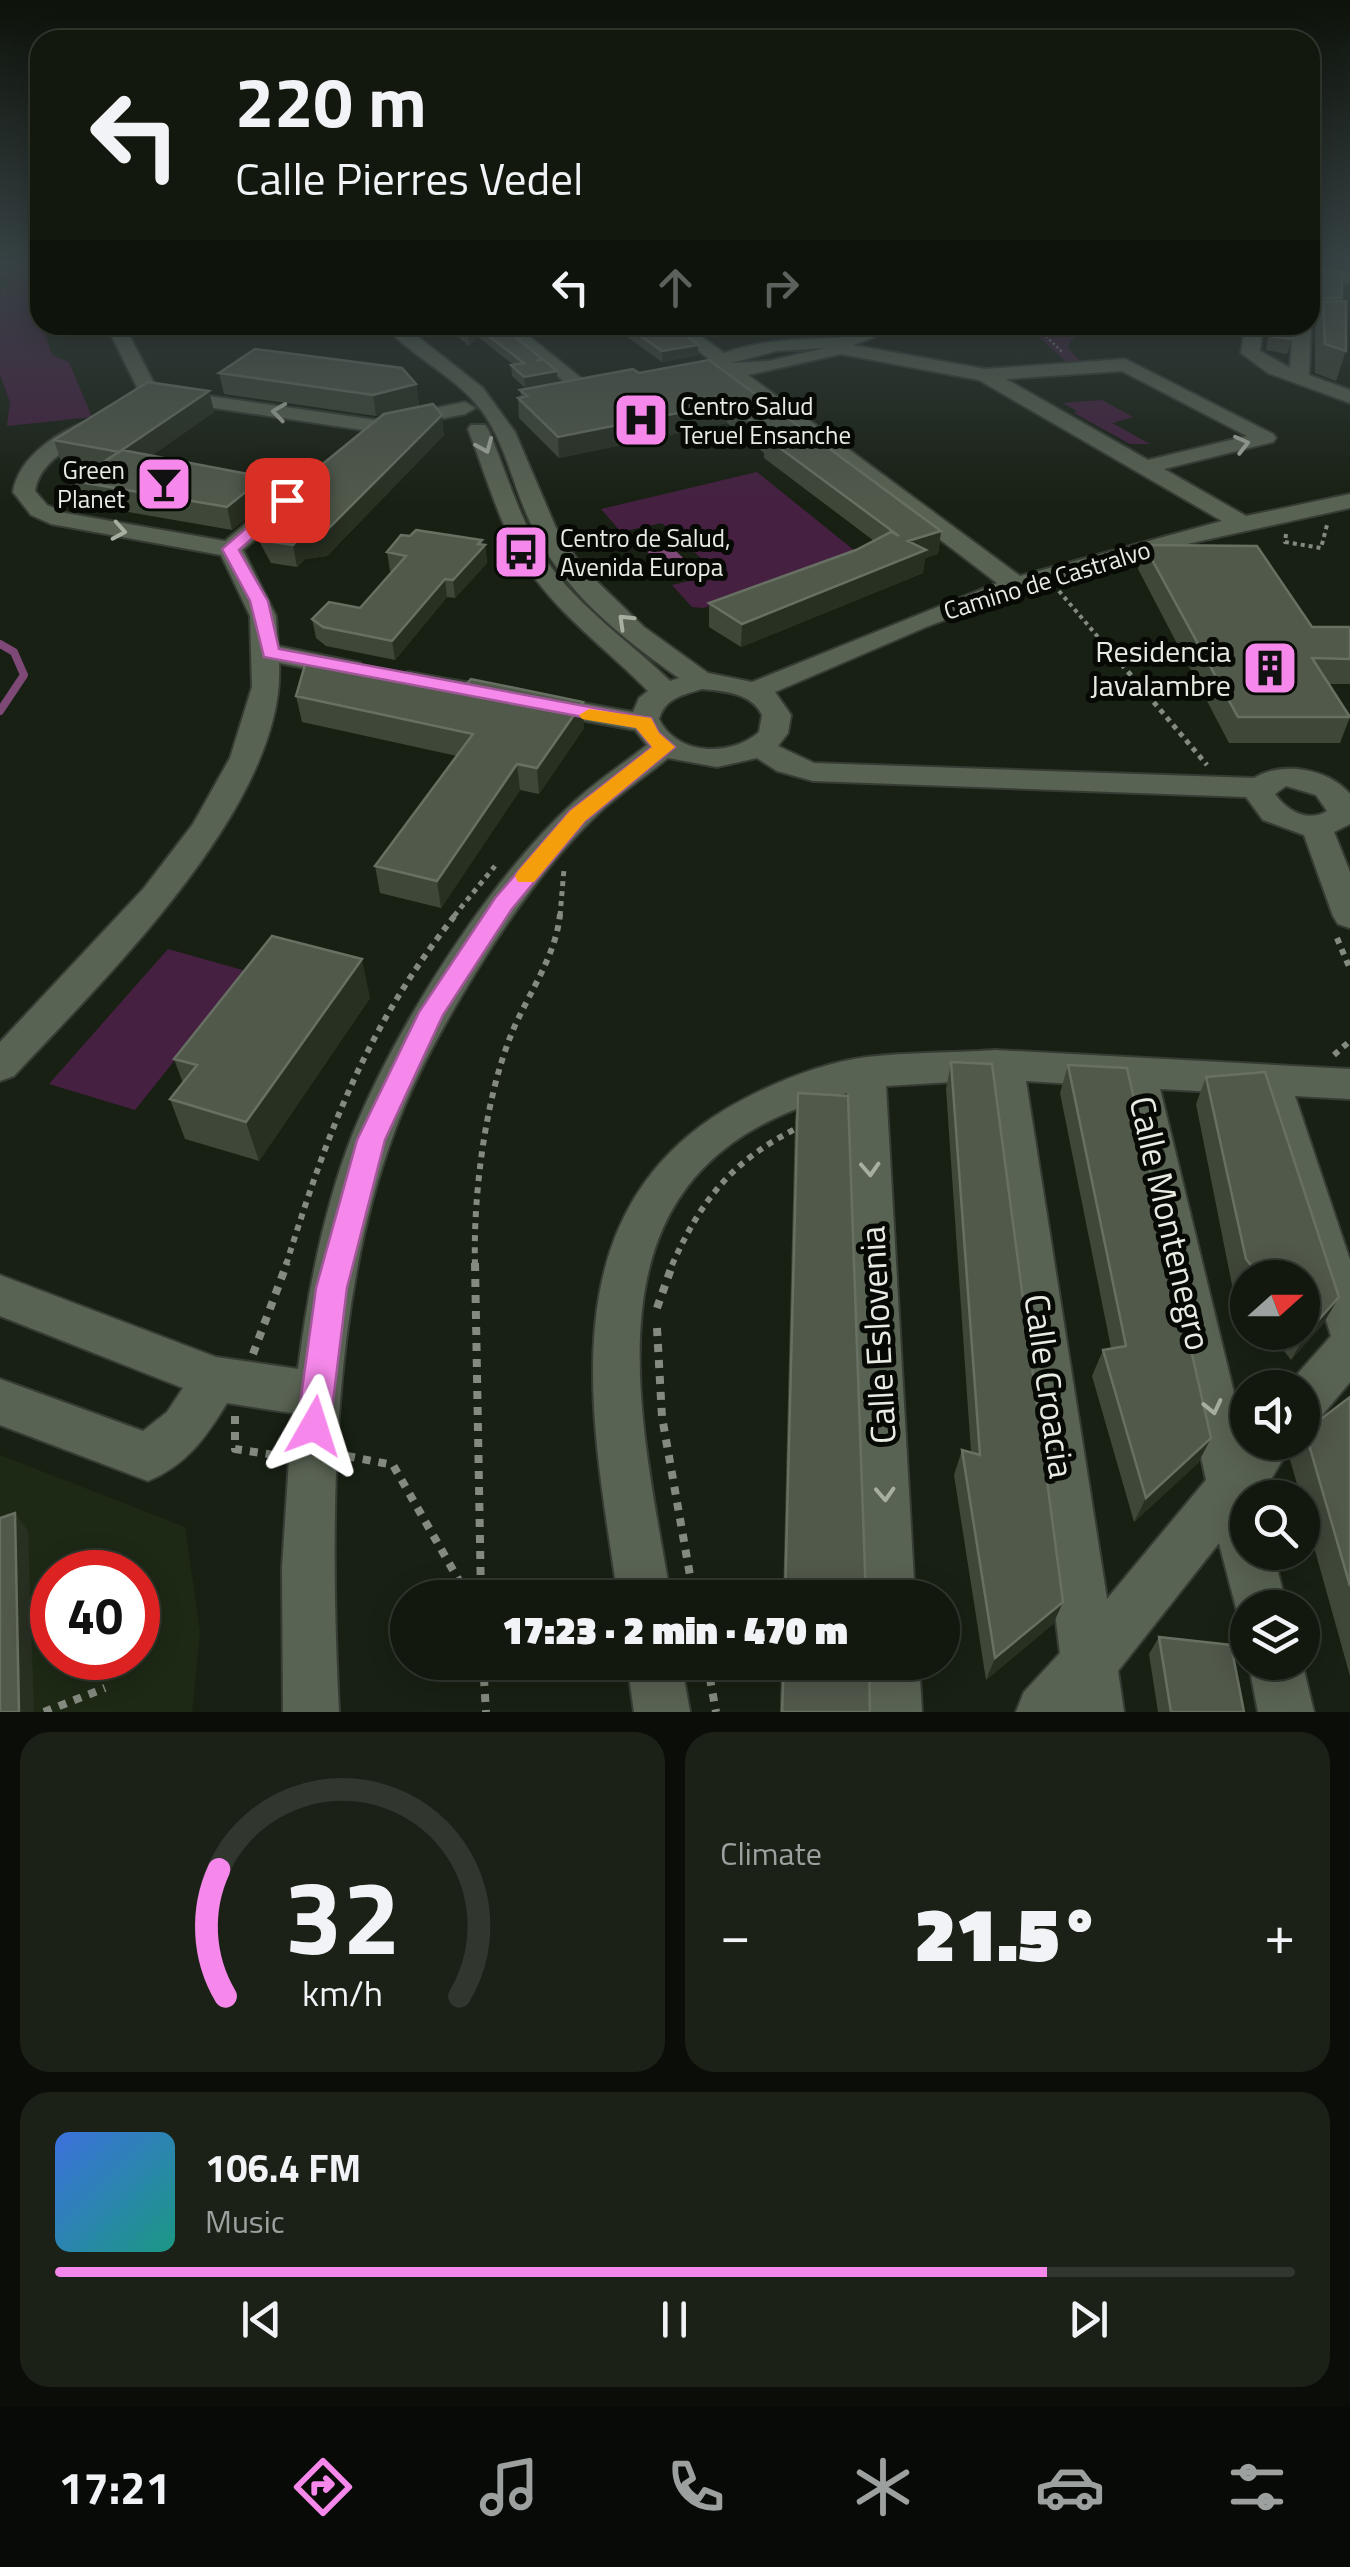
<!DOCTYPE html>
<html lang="en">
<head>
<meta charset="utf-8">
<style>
  :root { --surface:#12180e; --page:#1b2117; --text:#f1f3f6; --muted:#9ca09e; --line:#31372e; --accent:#f788eb }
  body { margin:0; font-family:"Titillium Web",sans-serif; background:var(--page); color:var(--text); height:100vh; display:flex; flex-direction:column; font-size:38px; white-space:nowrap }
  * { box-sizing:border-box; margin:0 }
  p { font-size:32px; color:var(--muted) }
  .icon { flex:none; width:55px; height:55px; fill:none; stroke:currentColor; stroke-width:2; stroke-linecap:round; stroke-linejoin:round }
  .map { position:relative; height:1712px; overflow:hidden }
  .side { display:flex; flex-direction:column; gap:20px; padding:20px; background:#0a0d08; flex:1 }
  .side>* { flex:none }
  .guide { position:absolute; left:30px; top:30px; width:1290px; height:305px; border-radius:30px; box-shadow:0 5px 25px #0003,0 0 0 2px var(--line); background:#12180e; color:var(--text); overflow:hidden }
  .needle { width:65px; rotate:69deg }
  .tools { position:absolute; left:1230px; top:1260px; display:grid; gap:20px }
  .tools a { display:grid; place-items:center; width:90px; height:90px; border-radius:50%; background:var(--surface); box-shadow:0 5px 25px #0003,0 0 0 2px var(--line); font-size:50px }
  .speed { position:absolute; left:30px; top:1550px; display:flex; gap:20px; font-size:50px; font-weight:700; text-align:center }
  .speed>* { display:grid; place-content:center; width:130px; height:130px; border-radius:50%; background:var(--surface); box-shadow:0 5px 25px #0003,0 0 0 2px var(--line); line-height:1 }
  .speed .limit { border:15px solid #d22; background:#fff; color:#111 }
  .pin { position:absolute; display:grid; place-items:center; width:85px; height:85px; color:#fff; margin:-42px; border-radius:20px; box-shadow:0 5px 15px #0006 }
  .me { position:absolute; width:110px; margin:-55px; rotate:6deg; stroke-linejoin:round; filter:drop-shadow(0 0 8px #0008) }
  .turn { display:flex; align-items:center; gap:35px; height:210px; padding:0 40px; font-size:45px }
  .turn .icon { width:130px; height:130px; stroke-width:2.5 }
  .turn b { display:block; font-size:70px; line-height:85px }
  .lanes { display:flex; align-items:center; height:95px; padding:0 40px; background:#0003; justify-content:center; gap:50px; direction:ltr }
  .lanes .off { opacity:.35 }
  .big { font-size:75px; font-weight:800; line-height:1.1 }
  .side .tile { flex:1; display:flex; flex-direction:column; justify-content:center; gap:15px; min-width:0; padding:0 35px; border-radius:30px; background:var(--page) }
  .side .dial { align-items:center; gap:0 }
  .dial svg { height:260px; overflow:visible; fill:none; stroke:var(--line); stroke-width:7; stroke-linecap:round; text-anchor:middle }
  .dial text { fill:var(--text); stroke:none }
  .song { display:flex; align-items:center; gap:30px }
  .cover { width:120px; height:120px; border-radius:15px; background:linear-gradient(135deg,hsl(220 70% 55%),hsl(170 70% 35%)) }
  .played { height:10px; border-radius:5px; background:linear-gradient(90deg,var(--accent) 80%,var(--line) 80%) }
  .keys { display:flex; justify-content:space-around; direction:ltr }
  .heat { display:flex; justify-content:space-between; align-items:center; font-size:55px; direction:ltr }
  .side .tiles { flex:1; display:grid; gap:20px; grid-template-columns:1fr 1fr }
  .tile:last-child { grid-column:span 2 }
  .trip { position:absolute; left:390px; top:1580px; width:570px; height:100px; border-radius:50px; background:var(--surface); box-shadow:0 5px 25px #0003,0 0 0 2px var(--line); font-weight:800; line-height:100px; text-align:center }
  .tab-bar { display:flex; height:160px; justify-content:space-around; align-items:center; background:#070a06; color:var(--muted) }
  .tab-bar .icon { width:70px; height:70px }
  .tab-bar .current { color:var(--accent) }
  .tab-bar b { font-size:45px; color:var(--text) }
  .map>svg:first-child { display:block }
</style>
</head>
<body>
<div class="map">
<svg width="1350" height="1712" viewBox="0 0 1350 1712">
  <rect width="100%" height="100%" fill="#182013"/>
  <path fill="#1d2915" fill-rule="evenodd" d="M0,1455L185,1527L200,1632L192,1712H0ZM52,1572H138V1658H52Z"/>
  <path fill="#452041" d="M0,265H40C29,298 43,325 52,355L69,362L92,417L7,426L10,402L0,375V291L10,282L0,275Z
    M977,325H1084L1067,347L1082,363H1067L1038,336Z
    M1102,400L1133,417L1112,423L1150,444H1130L1074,413L1077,411L1063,403Z
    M757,472L855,551L704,608L692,607L672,585L716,575L712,568L662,523L621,532L601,509Z
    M168,949L246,971L135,1110L49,1084Z"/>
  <path fill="#7e4977" d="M659,534L690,565L666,570L634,539Z"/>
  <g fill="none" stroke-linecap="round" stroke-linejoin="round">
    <path stroke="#7e4977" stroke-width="8" d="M0,644L14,652L24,675L0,711"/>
    <g stroke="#363c34" stroke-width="4">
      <path id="minor" d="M1310,268L1350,273V283L1310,278Z
        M1310,324L1311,325L1309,375L1350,390V403L1268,373L1241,353L1245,325H1263L1260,351L1290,368L1293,325Z
        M106,325H124L159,393L156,397H142Z
        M383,325H403L483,388L515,432L556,528L583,568L644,627L708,673L752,682L997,583L722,373L707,364L710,360L666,325H686L724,353C761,340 797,339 835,338C854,337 866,325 888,325L872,338L853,345L985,369L1125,359L1273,434L1276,438L1273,442L1164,469L1246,516L1350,494V508L1187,544L1025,590L926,627L775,692L791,715L788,733L778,746L814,763L1254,778C1282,761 1328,768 1350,794V824L1334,832L1350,872V928L1338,924L1333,916L1304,835L1263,820L1246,797L813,781L777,771L757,758L717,767L668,758C645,777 619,794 597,815C552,858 514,911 481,964C448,1017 415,1075 394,1133C329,1306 330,1530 339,1712H283L282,1568L292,1413L227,1403C206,1437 187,1465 148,1481L0,1425V1379L143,1431L167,1412L183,1388L0,1316V1275L216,1357L298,1369C308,1290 324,1207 353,1133C397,1025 489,879 575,801C598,780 623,764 647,745L635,730L408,688L394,680L408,672L633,712L639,698L648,691C607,649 557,614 525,564C498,523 486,474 468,429L471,425H485L488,429C507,473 520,523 548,563C581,609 630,642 670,681L679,678C621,638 562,590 531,524C513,487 506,444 482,411C455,375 412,357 383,325ZM825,348L769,361L731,363L776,351ZM841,354L979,380L1222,521L1020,576L748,375ZM1122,371L1247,436L1148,460L1006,379ZM702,689C724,691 752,693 762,715L759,732C731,757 677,756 659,719C665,698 683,695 702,689ZM1286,786L1316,795L1327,811C1308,823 1287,811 1275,794Z
        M495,325H515L591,386L588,390H574Z
        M168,390L376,420L465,402L475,408L465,414L376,432L161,400V392Z
        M93,420L103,426L100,430C75,445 40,459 35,491L47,505L65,513L225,541L280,495H296L299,500L296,505L243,550L276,616L278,646L360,663L364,669L350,677L279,663C287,803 104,979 14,1076L0,1081V1042L144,888L193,824L230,758L252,687L250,616L221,555L51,524L31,515L13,492C18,457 60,429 93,420Z
        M995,1050L1350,1069V1099L1295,1096L1350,1260V1382L1319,1419L1302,1426V1388H1285L1331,1336L1255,1094L1160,1089L1244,1434L1248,1430V1442H1293L1260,1498H1248V1552H1273L1287,1608H1248V1629L1241,1627L1219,1543L1118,1671L1124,1712H1016L1024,1692L1060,1653L989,1087L985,1080L886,1086L915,1598H862L847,1093C577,1160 635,1391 671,1598H618C593,1424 545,1218 726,1109C767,1085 819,1063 867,1057C909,1052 952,1053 995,1050ZM1026,1081L1121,1087L1206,1480L1107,1599Z
        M1248,1660L1302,1662L1314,1712H1258Z
        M627,1662H681L690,1712H634Z
        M865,1662H919L922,1712H866Z"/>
    </g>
    <path stroke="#848a7f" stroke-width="2.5" stroke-dasharray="2.5 2.5" stroke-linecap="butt" d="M1024,325L1040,330L1062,352"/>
    <path stroke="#848a7f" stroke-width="4" stroke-dasharray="4 4" stroke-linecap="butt" d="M1286,534L1285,542L1321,548L1327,525
      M1059,591L1104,644"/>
    <path stroke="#848a7f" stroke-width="5" stroke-dasharray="5 5" stroke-linecap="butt" d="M1102,641L1207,765
      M454,916L495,866
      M560,916L564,869"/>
    <path stroke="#848a7f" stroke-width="6" stroke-dasharray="6 6" stroke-linecap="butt" d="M1337,938L1350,969
      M1334,1055L1350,1041
      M286,1265C329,1128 366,1028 456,914
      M475,1265C473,1196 485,1100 511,1035C527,995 556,957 560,914
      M672,1265C702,1198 733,1160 799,1127"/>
    <path stroke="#848a7f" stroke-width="8" stroke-dasharray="8 8" stroke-linecap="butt" d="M475,1263L481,1598
      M657,1308L673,1263
      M657,1328L662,1417L694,1598
      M253,1354L287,1263
      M235,1416V1449L281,1456
      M347,1456L393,1465L469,1598
      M483,1662L486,1712
      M707,1662L716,1712
      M44,1712L105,1688"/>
    <use href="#minor" fill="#596353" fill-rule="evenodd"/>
  </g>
  <path fill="#3f4739" d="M1310,265L1342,298L1341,301L1346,351L1336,381L1315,373V330L1320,312H1310Z
    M444,325H501L541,360L558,382L525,388L512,376L511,365H514L478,337L469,346Z
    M611,325H673L698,355L662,362Z
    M1270,325H1293L1292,339L1287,354L1266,350Z
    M709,360L941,531L938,554L925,558L923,573L741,647L709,627V603L856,550L874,541L764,458V453L727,423L559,458L519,418L518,398L521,397L520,390L639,373Z
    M219,373L416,384L419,405L386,414L444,435L327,556L305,559L297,567L271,563L259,541L254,520L383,414L376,416L224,394Z
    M209,391L214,412L151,456L264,477L269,500L232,530L82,504L74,481L95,468L61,462L54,440Z
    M482,545H485L487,563L455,598L447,597L395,660L326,646L316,638L312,619L360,608L392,571H390L387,552Z
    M1144,545L1312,627H1350V684H1328L1350,717L1340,743H1229L1138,569Z
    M296,696L584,728L539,794L520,790L441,908L380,893L375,866L457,756L302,722Z
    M370,998L259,1161L185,1139L170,1099L183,1083L174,1059Z
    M951,1062L1063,1602L1053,1624L986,1680L954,1475L962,1450L971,1452L946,1089Z
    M1068,1065L1211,1438L1198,1463L1134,1522L1092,1376L1103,1350L1111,1348L1060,1093Z
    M1265,1072L1339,1297L1323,1324L1291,1360L1269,1332H1302V1278H1248V1305L1232,1285L1196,1104L1206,1077Z
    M798,1093L866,1598H783L795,1120Z
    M1350,1397V1676L1302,1504V1498H1301L1289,1456L1298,1442H1302V1435L1305,1431Z
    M1159,1637L1244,1712H1158L1149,1654Z
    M781,1662H869L870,1712H780Z"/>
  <path fill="#283022" d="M528,325H561L528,331Z
    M477,327L478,337L469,346L468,336Z
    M698,345V355L662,362V351Z
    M557,371L558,382L525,388L524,377Z
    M416,384L419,405L376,416L373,395Z
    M209,391L214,412L126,474L119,452Z
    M728,403L727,423L559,458L558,437Z
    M442,415L444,435L327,556L305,559L297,567L293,545Z
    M264,477L269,500L232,530L227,507Z
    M941,531L938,554L925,558L923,573L741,647L742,624L908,541Z
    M482,540V548L485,545L487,563L455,598L453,580Z
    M445,579L447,597L395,660L392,641Z
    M583,702L584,728L539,794L537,768Z
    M517,764L520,790L441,908L437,881Z
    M362,959L370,998L259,1161L246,1122Z
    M1339,1297L1323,1324L1291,1360L1306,1334Z
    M1211,1438L1198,1463L1134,1522L1146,1498Z
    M15,1513L28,1531L34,1712H19Z
    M1063,1602L1053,1624L986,1680L995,1658Z"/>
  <path fill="#51594b" stroke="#687063" stroke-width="2.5" d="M1310,265L1311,267L1342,272V298L1314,299L1310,307Z
    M1346,301V351L1325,344L1323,302Z
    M455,325H501L541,358L539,360L543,359L557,371L524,377L511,365L524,363L477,327L468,336Z
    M625,325H673L698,345L662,351Z
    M1272,325H1293L1292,339L1270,336Z
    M255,349L402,368L416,384L373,395L219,373Z
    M709,360L941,531L908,541L926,550L742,624L709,603L856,550L891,532L899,536L765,437L770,436L728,403L558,437L518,398L527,396L520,390L633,369L639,373Z
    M148,382L209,391L119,452L54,440Z
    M433,404L442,415L323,534L301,537L293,545L267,541L254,520L384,414Z
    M122,450L264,477L227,507L74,481Z
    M416,530L482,540L478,544L485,545L453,580L445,579L392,641L323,627L312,619L329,602L360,608L406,556L387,552L401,535L410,536Z
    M1144,545L1257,546L1312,627H1350V659L1312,658L1350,717H1238Z
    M307,658L461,690L471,679L583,702L537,768L517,764L437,881L375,866L473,734L296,696Z
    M272,936L362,959L246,1122L170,1099L197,1065L174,1059Z
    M951,1062L992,1064L1063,1602L995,1658L962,1450L980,1455Z
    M1068,1065L1127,1068L1211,1438L1146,1498L1103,1350L1126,1346Z
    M1265,1072L1339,1297L1306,1334L1302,1330V1278H1261L1246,1259L1206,1077Z
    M798,1093L848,1096L866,1598H785Z
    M1350,1397V1586L1305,1431Z
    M15,1513L19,1712H0V1518Z
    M1159,1637L1231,1645L1244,1712H1171Z
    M784,1662H869L870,1712H782Z"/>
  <defs><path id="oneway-chevron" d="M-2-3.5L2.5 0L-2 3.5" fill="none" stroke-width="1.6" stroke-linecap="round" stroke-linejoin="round" transform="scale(2.5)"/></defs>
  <g stroke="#a7aea2">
    <use href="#oneway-chevron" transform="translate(279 412) rotate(-172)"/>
    <use href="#oneway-chevron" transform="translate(1242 444) rotate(-14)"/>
    <use href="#oneway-chevron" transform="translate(485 446) rotate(67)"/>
    <use href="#oneway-chevron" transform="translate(119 531) rotate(10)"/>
    <use href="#oneway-chevron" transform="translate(625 621) rotate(-136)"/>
    <use href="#oneway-chevron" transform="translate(870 1169) rotate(87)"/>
    <use href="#oneway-chevron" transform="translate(1213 1407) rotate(77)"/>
    <use href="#oneway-chevron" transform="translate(885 1494) rotate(87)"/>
  </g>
  <linearGradient id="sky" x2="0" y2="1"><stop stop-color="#0d120a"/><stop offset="0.52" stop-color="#374244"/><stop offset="1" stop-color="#374244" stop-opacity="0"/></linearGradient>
  <rect width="1350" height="505" fill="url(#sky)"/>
  <path fill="#f788eb" stroke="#a15899" stroke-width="2.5" d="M282,497L295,500L239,550L268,601L279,649L644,717L651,718L659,733L675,747L585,821L512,909L443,1015L385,1140L347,1288L330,1426L325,1438L314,1443L302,1438L297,1426L316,1288L357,1140L419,1012L495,898L570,811L652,747L636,727L264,657L250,601L222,549Z"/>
  <path fill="#f59e0b" d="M589,709L651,718L659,733L675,747L585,821L534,882H518L515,876L518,871L570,811L652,747L636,728L582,719L579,715Z"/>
  <defs>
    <g id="hospital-square" transform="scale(2.875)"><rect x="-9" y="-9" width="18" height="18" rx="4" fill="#f788eb" stroke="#060904"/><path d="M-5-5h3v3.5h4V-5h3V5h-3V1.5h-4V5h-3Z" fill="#111"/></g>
    <g id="bar-square" transform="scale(2.875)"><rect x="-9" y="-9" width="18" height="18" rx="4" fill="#f788eb" stroke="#060904"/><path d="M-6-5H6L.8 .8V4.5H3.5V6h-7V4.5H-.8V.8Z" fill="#111"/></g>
    <g id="bus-square" transform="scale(2.875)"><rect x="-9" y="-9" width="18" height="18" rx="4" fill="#f788eb" stroke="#060904"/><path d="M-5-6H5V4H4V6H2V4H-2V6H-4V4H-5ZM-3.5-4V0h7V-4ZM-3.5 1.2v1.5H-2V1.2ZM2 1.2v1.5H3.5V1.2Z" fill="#111"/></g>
    <g id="building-square" transform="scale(2.875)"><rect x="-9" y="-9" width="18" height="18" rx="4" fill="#f788eb" stroke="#060904"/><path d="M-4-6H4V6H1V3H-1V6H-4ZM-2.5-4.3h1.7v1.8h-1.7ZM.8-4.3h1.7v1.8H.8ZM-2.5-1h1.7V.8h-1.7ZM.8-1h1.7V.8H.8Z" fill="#111"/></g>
  </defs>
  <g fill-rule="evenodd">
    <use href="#hospital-square" x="641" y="420"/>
    <use href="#bar-square" x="164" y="484"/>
    <use href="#bus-square" x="521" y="552"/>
    <use href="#building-square" x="1270" y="668"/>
  </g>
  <g text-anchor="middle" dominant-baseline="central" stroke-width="10" stroke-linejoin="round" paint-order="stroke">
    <g font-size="25" fill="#e7ece3" stroke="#060904" text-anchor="start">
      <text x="680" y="406">Centro Salud<tspan x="680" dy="29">Teruel Ensanche</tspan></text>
      <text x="125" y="470" text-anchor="end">Green<tspan x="125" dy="29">Planet</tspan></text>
      <text x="560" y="538">Centro de Salud,<tspan x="560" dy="29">Avenida Europa</tspan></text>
    </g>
    <g font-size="25" fill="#e7ece3" stroke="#060904">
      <text transform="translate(1047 580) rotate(-17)">Camino de Castralvo</text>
    </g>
    <g font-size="30" fill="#e7ece3" stroke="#060904" text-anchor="end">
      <text x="1231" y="651">Residencia<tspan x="1231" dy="34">Javalambre</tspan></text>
    </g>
    <g font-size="35" fill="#e7ece3" stroke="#060904">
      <text transform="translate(1171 1223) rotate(77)">Calle Montenegro</text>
      <text transform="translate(877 1335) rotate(-93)">Calle Eslovenia</text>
      <text transform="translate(1050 1386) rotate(82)">Calle Croacia</text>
    </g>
  </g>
</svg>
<div class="tools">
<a><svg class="needle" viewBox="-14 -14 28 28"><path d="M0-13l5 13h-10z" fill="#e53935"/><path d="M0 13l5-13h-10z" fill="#9ca09e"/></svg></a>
<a><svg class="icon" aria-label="sound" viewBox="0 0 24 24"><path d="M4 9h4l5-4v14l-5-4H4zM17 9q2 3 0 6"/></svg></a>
<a><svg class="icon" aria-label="search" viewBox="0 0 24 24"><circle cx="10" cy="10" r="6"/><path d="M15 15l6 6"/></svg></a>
<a><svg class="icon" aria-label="layers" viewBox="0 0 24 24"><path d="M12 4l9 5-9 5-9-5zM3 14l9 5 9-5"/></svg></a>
</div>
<div class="speed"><div class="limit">40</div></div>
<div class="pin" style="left:287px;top:500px;background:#d93025"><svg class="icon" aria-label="arrive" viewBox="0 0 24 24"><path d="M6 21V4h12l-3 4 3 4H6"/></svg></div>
<svg class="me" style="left:314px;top:1426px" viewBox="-20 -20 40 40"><path d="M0-17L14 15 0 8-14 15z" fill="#f788eb" stroke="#fff" stroke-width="4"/></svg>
<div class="trip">17:23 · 2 min · 470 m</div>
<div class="guide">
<div class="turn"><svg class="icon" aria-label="left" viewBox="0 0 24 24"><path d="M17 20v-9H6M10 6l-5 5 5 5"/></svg><div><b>220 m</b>Calle Pierres Vedel</div></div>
<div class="lanes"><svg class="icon" aria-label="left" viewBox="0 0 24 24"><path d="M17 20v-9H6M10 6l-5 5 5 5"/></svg><svg class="icon off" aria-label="ahead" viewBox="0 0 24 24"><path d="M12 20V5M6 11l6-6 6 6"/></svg><svg class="icon off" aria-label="right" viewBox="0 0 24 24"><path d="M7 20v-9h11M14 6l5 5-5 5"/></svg></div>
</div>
</div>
<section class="side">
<div class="tiles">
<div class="tile dial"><svg viewBox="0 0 100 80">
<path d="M14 69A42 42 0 1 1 86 69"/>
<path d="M14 69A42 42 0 0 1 12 30" stroke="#f788eb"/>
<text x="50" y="56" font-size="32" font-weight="700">32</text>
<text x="50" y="72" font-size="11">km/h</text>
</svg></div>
<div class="tile"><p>Climate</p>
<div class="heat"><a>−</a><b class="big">21.5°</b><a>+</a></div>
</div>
<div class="tile">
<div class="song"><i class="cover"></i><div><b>106.4 FM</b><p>Music</p></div></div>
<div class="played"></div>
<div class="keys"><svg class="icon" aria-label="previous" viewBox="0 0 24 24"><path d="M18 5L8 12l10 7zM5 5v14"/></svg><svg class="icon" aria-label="pause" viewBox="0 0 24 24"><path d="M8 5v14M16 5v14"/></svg><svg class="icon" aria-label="next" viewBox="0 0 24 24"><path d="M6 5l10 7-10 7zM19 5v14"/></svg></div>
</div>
</div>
</section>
<nav class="tab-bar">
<b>17:21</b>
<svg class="icon current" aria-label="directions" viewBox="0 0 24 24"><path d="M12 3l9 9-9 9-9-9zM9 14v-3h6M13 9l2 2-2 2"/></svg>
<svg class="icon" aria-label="music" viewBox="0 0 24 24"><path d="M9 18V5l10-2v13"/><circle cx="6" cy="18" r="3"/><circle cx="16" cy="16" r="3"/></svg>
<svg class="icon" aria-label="phone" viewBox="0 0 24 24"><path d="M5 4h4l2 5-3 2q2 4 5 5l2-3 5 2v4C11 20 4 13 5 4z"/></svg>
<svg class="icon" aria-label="climate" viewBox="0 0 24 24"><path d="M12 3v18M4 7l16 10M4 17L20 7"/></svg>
<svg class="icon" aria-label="car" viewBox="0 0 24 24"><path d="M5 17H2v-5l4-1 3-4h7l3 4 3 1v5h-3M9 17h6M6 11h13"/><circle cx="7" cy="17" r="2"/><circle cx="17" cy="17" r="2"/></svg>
<svg class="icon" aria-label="filters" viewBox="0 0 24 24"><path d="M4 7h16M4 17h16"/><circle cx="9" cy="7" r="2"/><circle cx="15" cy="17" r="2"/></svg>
</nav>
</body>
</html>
